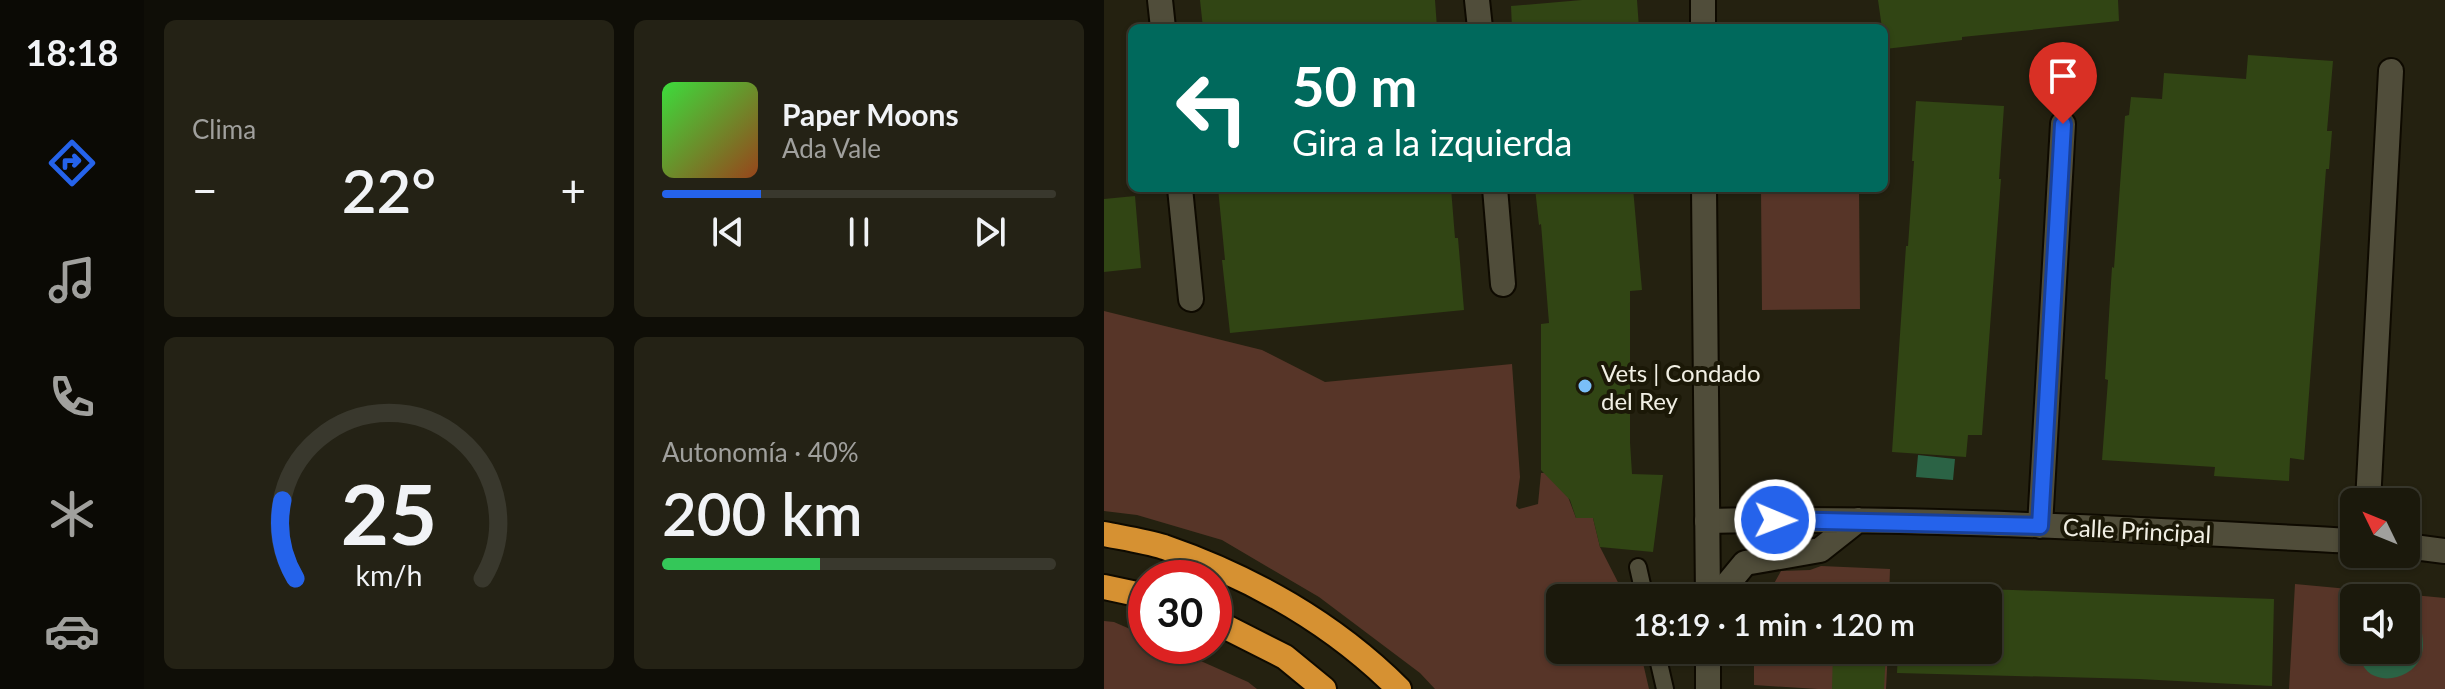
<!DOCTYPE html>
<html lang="es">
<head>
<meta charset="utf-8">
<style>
  :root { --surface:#1b190c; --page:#242215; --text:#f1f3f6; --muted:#a0a09d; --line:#39382d; --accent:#2563eb }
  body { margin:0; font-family:Lato,sans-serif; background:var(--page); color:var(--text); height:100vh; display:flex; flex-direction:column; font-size:30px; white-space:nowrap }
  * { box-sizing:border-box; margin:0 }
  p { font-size:26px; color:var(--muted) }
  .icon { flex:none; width:44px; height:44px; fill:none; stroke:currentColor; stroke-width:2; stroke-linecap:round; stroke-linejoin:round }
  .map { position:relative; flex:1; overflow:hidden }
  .details { display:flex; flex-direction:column; gap:20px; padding:20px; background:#0f0e07; width:960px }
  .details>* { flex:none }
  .banner { position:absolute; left:24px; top:24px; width:760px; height:168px; border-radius:12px; box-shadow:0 2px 6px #0004,0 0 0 2px var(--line); background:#00695c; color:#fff; overflow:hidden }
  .needle { width:52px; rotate:313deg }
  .tools { position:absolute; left:1236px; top:488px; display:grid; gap:16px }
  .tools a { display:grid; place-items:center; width:80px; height:80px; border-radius:12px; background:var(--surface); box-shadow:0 2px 6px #0004,0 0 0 2px var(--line); font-size:40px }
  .speed { position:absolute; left:24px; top:560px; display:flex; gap:16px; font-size:40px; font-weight:700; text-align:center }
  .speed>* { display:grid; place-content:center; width:104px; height:104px; border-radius:50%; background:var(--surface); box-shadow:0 2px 6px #0004,0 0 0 2px var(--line); line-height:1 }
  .speed .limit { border:12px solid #d22; background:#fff; color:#111 }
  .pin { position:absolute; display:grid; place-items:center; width:68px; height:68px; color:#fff; margin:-82px -34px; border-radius:50% 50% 50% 0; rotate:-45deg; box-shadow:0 0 8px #0007 }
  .pin .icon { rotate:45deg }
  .me { position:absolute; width:88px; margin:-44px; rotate:91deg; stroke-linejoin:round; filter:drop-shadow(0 0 6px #0008) }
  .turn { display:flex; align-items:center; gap:28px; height:168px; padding:0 32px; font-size:36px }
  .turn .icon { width:104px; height:104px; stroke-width:2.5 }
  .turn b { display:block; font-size:56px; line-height:68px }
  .big { font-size:60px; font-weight:600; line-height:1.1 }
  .details .card { flex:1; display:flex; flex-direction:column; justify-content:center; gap:12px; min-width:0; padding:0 28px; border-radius:12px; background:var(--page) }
  .details .dial { align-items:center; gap:0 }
  .dial svg { height:208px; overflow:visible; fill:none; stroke:var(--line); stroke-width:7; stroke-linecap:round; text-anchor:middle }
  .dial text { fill:var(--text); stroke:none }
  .song { display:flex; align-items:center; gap:24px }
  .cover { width:96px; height:96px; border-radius:12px; background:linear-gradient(135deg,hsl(120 70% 55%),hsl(20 70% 35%)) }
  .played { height:8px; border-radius:4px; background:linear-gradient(90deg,var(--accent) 25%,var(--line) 25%) }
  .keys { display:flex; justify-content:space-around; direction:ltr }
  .heat { display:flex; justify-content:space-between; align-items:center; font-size:44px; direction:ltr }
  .charge { height:12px; border-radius:6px; background:linear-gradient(90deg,#34c759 40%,var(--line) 0) }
  .details .tiles { flex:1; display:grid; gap:20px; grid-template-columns:repeat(2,1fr) }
  .trip { position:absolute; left:442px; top:584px; width:456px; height:80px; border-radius:12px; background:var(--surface); box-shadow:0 2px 6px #0004,0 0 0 2px var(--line); font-weight:600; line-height:80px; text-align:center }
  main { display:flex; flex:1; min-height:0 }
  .menu { display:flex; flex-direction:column; width:144px; justify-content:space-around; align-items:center; background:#0b0a05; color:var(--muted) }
  .menu .icon { width:56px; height:56px }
  .menu .current { color:var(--accent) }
  .menu b { font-size:36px; color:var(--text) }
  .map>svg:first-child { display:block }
</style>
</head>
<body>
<main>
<nav class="menu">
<b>18:18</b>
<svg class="icon current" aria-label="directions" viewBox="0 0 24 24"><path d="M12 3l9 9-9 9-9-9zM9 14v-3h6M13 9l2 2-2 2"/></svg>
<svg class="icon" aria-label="music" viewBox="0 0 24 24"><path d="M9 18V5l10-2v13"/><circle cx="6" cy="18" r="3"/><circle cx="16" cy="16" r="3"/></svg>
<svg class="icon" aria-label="phone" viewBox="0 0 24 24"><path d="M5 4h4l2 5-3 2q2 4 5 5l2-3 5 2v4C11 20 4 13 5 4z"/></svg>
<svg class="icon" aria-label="climate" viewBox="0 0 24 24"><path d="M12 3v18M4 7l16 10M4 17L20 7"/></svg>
<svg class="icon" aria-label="car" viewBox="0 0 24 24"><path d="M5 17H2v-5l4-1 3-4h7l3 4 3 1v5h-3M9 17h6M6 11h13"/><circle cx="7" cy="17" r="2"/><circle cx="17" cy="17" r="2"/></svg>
</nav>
<section class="details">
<div class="tiles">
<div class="card"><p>Clima</p>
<div class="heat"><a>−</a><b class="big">22°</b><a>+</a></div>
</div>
<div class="card">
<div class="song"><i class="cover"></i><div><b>Paper Moons</b><p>Ada Vale</p></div></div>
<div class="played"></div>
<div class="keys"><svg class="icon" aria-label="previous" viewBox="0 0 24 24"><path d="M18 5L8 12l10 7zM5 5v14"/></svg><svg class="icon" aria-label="pause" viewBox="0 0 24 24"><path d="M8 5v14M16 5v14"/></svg><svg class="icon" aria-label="next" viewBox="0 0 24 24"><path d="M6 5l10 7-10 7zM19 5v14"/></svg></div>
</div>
<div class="card dial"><svg viewBox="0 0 100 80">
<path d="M14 69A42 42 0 1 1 86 69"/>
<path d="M14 69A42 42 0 0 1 9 39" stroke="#2563eb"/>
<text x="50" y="56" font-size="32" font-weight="700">25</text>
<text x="50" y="72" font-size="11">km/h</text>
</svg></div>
<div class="card"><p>Autonomía · 40%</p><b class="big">200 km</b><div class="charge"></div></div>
</div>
</section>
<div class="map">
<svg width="1341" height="689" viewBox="0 0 1341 689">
  <rect width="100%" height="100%" fill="#242110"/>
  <path fill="#573528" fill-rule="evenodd" d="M657,188H755L756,309L658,310Z
    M0,311L158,350L221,382L408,364L416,477L412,506L415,509L434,504L437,473H455L472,518H489L496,547L522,598H456V650H536L545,689H331L316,673L215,597L118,540L33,515L0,511Z
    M717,566L786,569L785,598H662L677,571L706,570Z
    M1191,584L1341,598V689H1185ZM1250,598H1302V650H1250Z
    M0,621L10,622L42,636V646H63L144,682L153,689H0Z
    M650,650H784L782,689H714L650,685Z"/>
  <path fill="#2b6345" d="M814,455L851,459L849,480L812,477Z
    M1302,632L1318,633C1319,641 1320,651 1316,659C1309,674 1287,683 1271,676C1260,672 1256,660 1253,650H1302Z"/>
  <path fill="#314514" d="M96,0H331L333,28H99Z
    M478,0H533L535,28H408L407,6Z
    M774,0H1014L1015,21L858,37V40L781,49L780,28H778Z
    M1144,55L1229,61L1223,131H1228L1225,169H1222L1200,460L1186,458L1185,481L1110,476L1111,467L998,460L1004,380L1001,379L1008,267L1010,268L1021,116L1025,115L1027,97L1058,99L1060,73L1142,79Z
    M812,101L900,106L895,179H897L878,435H864L862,457L788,452L802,246H804L810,161H808Z
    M114,188H347L351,238H354L360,310L126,333L118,260H121Z
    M431,188H529L538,290L526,291V442L528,474L559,475L549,552L496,547L489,518H472L466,500L437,470V324L445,323L437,224L435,225Z
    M31,196L37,268L0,272V199Z
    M795,586L1170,599L1168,686L1035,679L793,673L794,650H884V598H795Z
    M729,650H782L780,689H728Z"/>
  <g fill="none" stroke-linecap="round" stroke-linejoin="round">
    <g stroke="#0e0a00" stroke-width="20">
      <path id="service" d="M534,567L541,598
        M552,650L561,689"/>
    </g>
    <g stroke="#0e0a00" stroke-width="28">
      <path id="minor" d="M56,0L59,28
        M373,0L376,28
        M76,188L87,299
        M391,188L399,284
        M1264,502L1287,71
        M603,521C819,516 1035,530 1250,541
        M936,526L959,124
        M1302,546L1341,551
        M612,598L641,563L716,550L754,520"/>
    </g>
    <g stroke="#0e0a00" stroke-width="28">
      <path id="tertiary" d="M599,0V28
        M600,188L604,598
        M604,650V689"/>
    </g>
    <g stroke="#0e0a00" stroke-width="28">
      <path id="motorway" d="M0,534C20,538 41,541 60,547C147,577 230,624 295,689
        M0,587L42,596
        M110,621L181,657L220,689"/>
    </g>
    <use href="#service" stroke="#504d3a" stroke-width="16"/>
    <use href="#minor" stroke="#504d3a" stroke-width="24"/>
    <use href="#tertiary" stroke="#504d3a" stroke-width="24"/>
    <use href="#motorway" stroke="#d69132" stroke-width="24"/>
  </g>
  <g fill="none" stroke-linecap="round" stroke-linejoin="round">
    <g stroke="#184099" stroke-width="20">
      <path id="route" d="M671,520L936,526L959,124"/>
    </g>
    <use href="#route" stroke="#2563eb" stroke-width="14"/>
  </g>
  <circle fill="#7abff8" stroke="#1b1807" stroke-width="3" cx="481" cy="386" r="8"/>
  <g text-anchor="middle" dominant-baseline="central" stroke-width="8" stroke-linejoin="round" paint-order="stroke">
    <g font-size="24" fill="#f1efe4" stroke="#1b1807" text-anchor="start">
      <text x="497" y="372">Vets | Condado<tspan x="497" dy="28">del Rey</tspan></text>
    </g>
    <g font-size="24" fill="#f1efe4" stroke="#1b1807">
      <text transform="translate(1033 530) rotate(3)">Calle Principal</text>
    </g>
  </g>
</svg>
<div class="tools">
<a><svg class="needle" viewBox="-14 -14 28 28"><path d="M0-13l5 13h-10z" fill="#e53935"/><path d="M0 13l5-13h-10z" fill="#a0a09d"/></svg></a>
<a><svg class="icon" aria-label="sound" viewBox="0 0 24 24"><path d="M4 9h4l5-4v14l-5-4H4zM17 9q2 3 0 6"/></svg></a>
</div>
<div class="speed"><div class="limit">30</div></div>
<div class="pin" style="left:959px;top:124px;background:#d93025"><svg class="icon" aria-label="arrive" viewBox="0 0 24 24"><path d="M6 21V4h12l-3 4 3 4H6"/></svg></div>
<svg class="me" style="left:671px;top:520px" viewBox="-20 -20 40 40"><circle r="17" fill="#2563eb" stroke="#fff" stroke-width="3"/><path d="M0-11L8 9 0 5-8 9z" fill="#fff"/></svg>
<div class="trip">18:19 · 1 min · 120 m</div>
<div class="banner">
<div class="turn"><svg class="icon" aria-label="left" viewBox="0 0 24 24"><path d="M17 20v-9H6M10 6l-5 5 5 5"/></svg><div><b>50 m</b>Gira a la izquierda</div></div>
</div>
</div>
</main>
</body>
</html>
